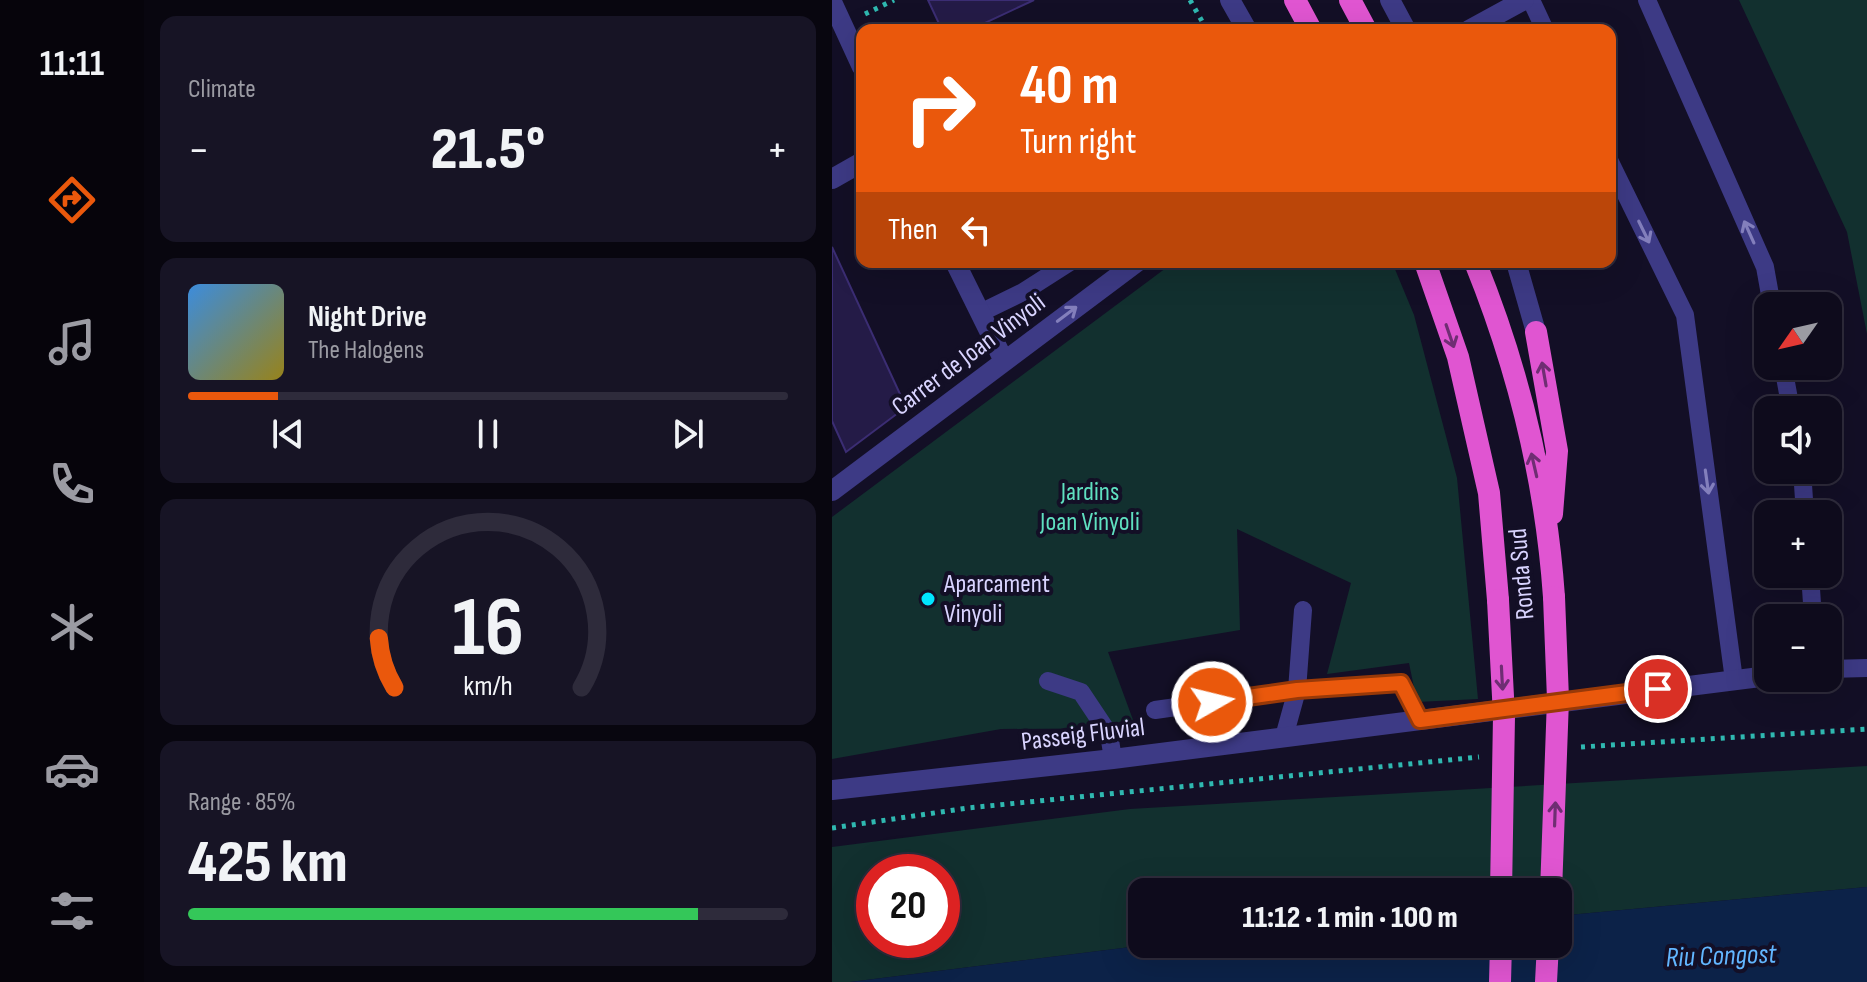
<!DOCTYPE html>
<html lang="en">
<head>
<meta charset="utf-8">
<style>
  :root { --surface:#0e0b1c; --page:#171425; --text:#f1f3f6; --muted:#9b9ba3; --line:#2e2b3b; --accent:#ea580c }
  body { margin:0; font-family:"Sofia Sans Condensed",sans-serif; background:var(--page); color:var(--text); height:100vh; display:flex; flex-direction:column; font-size:30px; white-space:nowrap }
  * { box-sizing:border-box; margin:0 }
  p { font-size:26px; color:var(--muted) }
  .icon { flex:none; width:44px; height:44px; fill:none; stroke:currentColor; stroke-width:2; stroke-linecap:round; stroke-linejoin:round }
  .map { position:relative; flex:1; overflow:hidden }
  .drawer { display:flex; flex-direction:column; gap:16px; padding:16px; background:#08060f; width:688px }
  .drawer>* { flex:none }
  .top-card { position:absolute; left:24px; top:24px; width:760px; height:244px; border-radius:16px; box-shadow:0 8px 32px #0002,0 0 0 2px var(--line); background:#ea580c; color:#fff; overflow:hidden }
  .needle { width:52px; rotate:236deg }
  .controls { position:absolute; left:922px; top:292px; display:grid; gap:16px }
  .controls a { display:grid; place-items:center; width:88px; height:88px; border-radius:16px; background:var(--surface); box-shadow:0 8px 32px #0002,0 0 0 2px var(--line); font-size:40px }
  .speed { position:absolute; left:24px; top:854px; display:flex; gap:16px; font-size:40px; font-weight:700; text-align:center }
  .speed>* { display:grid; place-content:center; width:104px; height:104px; border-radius:50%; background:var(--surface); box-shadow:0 8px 32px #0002,0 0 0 2px var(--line); line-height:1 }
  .speed .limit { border:12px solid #d22; background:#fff; color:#111 }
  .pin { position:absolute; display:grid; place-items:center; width:68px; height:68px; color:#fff; margin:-34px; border:4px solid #fff; border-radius:50%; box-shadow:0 2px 8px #0007 }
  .me { position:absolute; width:88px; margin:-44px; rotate:82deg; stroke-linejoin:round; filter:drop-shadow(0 0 6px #0008) }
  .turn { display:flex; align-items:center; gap:28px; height:168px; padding:0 32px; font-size:36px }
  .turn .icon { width:104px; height:104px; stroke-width:2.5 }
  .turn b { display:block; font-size:56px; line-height:68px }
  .then { display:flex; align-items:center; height:76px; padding:0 32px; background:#0003; gap:16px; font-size:30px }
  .big { font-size:60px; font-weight:800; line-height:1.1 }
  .drawer .tile { flex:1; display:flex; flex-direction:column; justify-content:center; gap:12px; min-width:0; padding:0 28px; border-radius:16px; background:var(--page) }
  .drawer .dial { align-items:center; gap:0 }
  .dial svg { height:208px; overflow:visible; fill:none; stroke:var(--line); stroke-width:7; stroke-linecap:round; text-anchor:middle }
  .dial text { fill:var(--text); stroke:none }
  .song { display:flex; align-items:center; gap:24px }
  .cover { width:96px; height:96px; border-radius:12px; background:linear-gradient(135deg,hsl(210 70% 55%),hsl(50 70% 35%)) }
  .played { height:8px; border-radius:4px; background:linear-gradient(90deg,var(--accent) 15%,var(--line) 15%) }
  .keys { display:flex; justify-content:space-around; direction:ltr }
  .heat { display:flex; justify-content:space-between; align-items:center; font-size:44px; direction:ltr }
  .charge { height:12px; border-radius:6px; background:linear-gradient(90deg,#34c759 85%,var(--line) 0) }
  .trip { position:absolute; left:296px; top:878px; width:444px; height:80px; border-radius:16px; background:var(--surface); box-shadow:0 8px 32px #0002,0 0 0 2px var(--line); font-weight:800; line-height:80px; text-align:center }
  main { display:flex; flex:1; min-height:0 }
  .tab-bar { display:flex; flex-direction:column; width:144px; justify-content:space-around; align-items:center; background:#06040b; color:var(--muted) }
  .tab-bar .icon { width:56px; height:56px }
  .tab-bar .current { color:var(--accent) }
  .tab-bar b { font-size:36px; color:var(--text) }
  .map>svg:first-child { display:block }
</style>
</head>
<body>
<main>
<nav class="tab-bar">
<b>11:11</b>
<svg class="icon current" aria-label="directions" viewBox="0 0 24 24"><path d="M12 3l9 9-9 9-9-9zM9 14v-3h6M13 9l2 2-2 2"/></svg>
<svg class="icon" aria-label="music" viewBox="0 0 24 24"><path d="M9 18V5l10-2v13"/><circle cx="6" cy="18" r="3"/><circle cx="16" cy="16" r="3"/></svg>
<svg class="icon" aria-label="phone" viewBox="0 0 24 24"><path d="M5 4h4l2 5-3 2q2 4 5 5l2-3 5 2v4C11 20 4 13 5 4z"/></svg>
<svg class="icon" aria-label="climate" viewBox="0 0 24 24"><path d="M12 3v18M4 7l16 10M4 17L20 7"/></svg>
<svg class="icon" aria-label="car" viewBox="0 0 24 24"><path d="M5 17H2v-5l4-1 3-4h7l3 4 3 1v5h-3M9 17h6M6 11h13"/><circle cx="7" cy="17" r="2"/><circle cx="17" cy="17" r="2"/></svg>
<svg class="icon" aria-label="filters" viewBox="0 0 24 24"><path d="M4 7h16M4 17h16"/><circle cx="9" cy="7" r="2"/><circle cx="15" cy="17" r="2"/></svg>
</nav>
<section class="drawer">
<div class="tile"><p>Climate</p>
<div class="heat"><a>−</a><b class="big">21.5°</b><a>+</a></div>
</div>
<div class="tile">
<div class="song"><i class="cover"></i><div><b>Night Drive</b><p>The Halogens</p></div></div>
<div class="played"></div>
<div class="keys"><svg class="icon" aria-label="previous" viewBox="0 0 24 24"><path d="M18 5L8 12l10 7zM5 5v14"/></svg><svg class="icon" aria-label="pause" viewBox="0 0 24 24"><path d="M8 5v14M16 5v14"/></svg><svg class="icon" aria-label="next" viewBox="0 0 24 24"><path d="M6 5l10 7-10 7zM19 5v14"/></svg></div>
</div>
<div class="tile dial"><svg viewBox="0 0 100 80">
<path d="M14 69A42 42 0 1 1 86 69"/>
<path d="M14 69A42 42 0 0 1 8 50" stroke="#ea580c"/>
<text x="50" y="56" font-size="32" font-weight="700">16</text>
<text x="50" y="72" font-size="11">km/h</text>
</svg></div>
<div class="tile"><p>Range · 85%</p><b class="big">425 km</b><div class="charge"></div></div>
</section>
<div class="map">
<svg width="1035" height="982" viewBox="0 0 1035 982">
  <rect width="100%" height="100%" fill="#130f26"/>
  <path fill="#12302f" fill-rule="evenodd" d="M907,0H1035V334L1015,232Z
    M342,262H560L582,315L625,478L646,699L585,702L577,663L495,674L519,583L405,529L408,630L276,652L304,728L169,729L0,759V517Z
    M1035,766V887L726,916V892H310V944H323L18,982H0V847L298,809ZM42,872H110V940H42Z"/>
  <path fill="#0c2248" d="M1035,887V982H18L323,944H726V916Z"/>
  <path fill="#241b47" stroke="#3b2d73" stroke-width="2" d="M96,0H202L138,30H110Z
    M0,247L74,407L14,452L0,421Z"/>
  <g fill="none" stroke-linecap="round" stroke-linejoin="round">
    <path stroke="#2fb8b0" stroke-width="5" stroke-dasharray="4 6" stroke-linecap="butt" d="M358,0L375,30
      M33,14L62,0
      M252,30L262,25
      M749,747L1035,729
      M0,828L136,808L647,757"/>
    <path stroke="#3d3a85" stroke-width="18" d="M699,0L713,30
      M815,0L933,267L940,306
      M778,162L853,315L902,680
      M148,313L191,292L238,262
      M951,366L959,410
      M970,470L973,514
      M978,574L981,618
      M996,669L1035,668
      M216,681L249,692L277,734L281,759
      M323,710L465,690L471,610
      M452,737L465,690L569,683L588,720"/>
    <path stroke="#3d3a85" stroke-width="20" d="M398,0L415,30
      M558,0L574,30
      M0,2L30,67
      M637,30L692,0
      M0,179L30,162
      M123,262L172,361
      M684,262L704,332
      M0,491L305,262
      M0,790L281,759L936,676"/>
    <path stroke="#e055d1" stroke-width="22" d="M463,0L479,30
      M518,0L534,30
      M593,262L626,357L657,493L666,600
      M643,262C686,368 714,483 722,597
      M704,332L725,451L720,514
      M668,982L669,944
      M714,982L716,944"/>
    <path stroke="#e055d1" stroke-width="22" d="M666,600L672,716L669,892
      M719,892L726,699L722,597"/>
  </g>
  <defs><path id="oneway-shaft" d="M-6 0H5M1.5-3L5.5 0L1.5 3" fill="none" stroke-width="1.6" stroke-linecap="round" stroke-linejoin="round" transform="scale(2)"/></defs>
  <g stroke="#837fbc">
    <use href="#oneway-shaft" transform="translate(812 232) rotate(64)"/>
    <use href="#oneway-shaft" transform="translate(917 232) rotate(-114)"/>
    <use href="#oneway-shaft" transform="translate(235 314) rotate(-37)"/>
    <use href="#oneway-shaft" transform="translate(875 482) rotate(82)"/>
  </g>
  <g stroke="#6f2e73">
    <use href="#oneway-shaft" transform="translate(618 336) rotate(71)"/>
    <use href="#oneway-shaft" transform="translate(712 374) rotate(-100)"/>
    <use href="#oneway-shaft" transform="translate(702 465) rotate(-103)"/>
    <use href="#oneway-shaft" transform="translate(670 678) rotate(87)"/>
    <use href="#oneway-shaft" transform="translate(723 814) rotate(-88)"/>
  </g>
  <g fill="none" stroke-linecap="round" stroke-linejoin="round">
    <g stroke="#983908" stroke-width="20">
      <path id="route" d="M380,702L465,690L569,683L588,720L826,689"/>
    </g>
    <use href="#route" stroke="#ea580c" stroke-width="14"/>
  </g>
  <circle fill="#00e5ff" stroke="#130f26" stroke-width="3" cx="96" cy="599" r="8"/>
  <g text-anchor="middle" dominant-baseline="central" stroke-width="8" stroke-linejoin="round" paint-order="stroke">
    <g font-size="26" fill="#d9d4ff" stroke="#130f26">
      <text transform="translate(137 355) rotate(-37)">Carrer de Joan Vinyoli</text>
      <text transform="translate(690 574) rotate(-95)">Ronda Sud</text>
      <text transform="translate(251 735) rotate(-7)">Passeig Fluvial</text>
    </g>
    <g font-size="26" fill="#5fe0c0" stroke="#130f26">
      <text x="258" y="492">Jardins<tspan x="258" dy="30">Joan Vinyoli</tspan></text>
    </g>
    <g font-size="26" fill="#d9d4ff" stroke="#130f26" text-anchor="start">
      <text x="112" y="584">Aparcament<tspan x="112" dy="30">Vinyoli</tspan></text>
    </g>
    <g font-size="28" font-style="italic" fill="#62b6ff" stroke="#130f26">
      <text transform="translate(889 956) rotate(-2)">Riu Congost</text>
    </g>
  </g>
</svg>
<div class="controls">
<a><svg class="needle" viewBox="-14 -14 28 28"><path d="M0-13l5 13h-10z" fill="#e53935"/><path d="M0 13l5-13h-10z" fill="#9b9ba3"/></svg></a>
<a><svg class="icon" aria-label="sound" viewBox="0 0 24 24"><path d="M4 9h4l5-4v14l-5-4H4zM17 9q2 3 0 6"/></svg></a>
<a>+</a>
<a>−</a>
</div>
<div class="speed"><div class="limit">20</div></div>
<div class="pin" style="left:826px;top:689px;background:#d93025"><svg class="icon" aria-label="arrive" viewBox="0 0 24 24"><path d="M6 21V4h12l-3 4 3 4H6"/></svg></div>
<svg class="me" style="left:380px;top:702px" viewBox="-20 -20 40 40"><circle r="17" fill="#ea580c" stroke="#fff" stroke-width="3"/><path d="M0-11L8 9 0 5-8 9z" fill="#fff"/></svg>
<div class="trip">11:12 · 1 min · 100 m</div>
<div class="top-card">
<div class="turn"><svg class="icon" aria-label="right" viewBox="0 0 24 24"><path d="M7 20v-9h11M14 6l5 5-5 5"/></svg><div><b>40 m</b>Turn right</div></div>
<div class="then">Then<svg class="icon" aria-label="left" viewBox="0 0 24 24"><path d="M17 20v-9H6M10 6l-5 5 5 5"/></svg></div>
</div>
</div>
</main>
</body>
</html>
